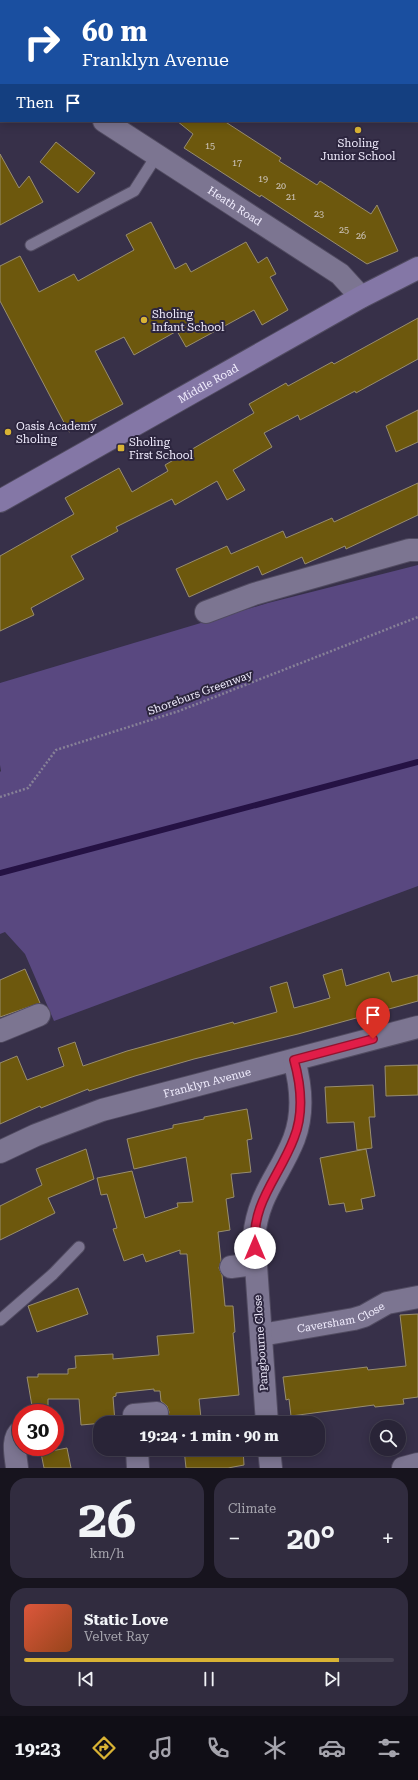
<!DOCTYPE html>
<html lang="en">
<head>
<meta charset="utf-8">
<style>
  :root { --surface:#292437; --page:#312c3f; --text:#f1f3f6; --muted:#a5a4ad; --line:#454152; --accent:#d9b334 }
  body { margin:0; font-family:"Roboto Serif",serif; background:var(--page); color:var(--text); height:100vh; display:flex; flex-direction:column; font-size:15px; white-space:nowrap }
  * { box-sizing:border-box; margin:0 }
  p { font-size:13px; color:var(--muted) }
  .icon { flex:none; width:22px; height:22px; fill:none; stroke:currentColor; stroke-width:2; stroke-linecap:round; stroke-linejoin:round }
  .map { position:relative; height:1468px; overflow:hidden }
  .sheet { display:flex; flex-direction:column; gap:10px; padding:10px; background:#17141e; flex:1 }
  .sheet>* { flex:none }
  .guide { position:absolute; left:0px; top:0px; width:418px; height:122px; box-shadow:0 2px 10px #0003,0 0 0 1px var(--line); background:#1a4fa0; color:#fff; overflow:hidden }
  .controls { position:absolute; left:370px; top:1420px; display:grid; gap:8px }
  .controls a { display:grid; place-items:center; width:36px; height:36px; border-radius:50%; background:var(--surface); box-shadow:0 2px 10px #0003,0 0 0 1px var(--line); font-size:20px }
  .speed { position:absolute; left:12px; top:1404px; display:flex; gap:8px; font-size:20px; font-weight:700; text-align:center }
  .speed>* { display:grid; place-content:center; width:52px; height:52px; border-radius:50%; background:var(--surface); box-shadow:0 2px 10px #0003,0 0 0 1px var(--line); line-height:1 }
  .speed .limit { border:6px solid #d22; background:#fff; color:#111 }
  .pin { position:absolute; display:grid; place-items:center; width:34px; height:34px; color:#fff; margin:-41px -17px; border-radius:50% 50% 50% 0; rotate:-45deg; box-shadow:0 0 4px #0007 }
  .pin .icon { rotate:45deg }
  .me { position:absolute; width:44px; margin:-22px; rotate:0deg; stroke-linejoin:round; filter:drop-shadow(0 0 3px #0008) }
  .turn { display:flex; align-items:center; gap:14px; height:84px; padding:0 16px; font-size:18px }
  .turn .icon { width:52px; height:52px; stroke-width:2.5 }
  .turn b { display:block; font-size:28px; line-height:34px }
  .then { display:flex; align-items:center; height:38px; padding:0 16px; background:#0003; gap:8px; font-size:15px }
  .big { font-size:30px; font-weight:700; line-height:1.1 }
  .sheet .tile { flex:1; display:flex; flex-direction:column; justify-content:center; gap:6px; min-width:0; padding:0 14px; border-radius:16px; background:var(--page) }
  .sheet .dial { align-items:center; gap:0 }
  .dial b { font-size:52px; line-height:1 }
  .song { display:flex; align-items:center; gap:12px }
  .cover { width:48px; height:48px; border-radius:6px; background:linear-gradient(135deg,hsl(10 70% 55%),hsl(20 70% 35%)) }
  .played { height:4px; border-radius:2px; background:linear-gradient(90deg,var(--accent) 85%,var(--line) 85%) }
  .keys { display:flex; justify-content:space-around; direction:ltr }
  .heat { display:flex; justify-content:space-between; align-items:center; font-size:22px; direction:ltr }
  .sheet .tiles { flex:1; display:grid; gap:10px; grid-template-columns:1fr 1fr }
  .tile:last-child { grid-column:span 2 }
  .trip { position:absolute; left:93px; top:1416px; width:232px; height:40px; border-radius:16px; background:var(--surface); box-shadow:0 2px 10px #0003,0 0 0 1px var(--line); font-weight:700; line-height:40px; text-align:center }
  .menu { display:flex; height:64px; justify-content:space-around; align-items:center; background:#100e16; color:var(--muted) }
  .menu .icon { width:28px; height:28px }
  .menu .active { color:var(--accent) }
  .menu b { font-size:18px; color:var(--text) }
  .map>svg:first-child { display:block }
</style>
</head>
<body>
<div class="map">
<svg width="418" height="1468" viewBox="0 0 418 1468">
  <rect width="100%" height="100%" fill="#373049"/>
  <path fill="#594880" d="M418,565V886L54,1021L25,954L5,932L0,934V772L1,771L0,765V683L268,603Z"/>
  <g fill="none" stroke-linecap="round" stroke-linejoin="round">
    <path stroke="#251244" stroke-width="6" d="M0,873L418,762"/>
  </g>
  <path fill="#6d580d" stroke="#988d6f" d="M177,121H224L281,158L279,161L317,185L320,181L371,214L377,205L398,251L367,264L284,210L261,195L260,197L184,148L193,134Z
    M56,142L95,173L78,193L40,162Z
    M0,154L19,188L29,176L43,202L0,225Z
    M151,222L175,269L186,263L191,272L246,242L258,263L267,257L276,274L270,277L288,310L262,325L254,310L186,347L177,331L134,355L124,337L95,351L123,404L69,432L0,301V266L20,256L39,292L74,274L78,281L134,250L126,235Z
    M418,318V359L356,393L355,391L300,420L298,415L264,433L272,447L233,470L245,490L227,500L217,481L175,505L172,499L116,527L118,531L71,556L84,579L31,608L34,615L0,631V556L74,514L65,498L119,468L132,492L168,471L165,465L254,413L249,404L286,383L288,386L332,362L334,364Z
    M418,410V442L396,452L386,426Z
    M418,483V515L346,549L345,546L305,564L302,557L262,575L258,566L189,597L176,569L227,546L231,554L283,531L286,538L332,518L334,522Z
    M25,969L40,1003L0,1017V980Z
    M342,969L346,986L389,972L392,982L418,975V1001L298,1034L194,1059L135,1076L89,1091L88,1089L41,1108L40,1106L0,1124V1063L17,1056L27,1080L64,1066L58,1048L75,1042L83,1066L127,1051L233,1022L234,1024L277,1012L270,987L287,982L294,1008L313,1003L330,998L323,975Z
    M418,1065V1095L386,1096L385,1066Z
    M373,1085L375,1117H369L372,1148L357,1150L354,1122L327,1123L325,1087Z
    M247,1109L252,1139L247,1140L251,1172L231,1174L234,1197L226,1199L230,1230L218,1232L221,1261L219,1268L222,1275L225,1306H233L235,1332L233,1333L239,1395L199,1399L201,1418L167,1420L169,1412L167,1406L161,1401L160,1391H154V1389L116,1393V1396L113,1397L115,1422L81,1425L79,1399H48V1407L32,1406L27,1377H38V1374H68V1369L76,1368L75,1356L113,1354V1359L159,1355L157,1336L194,1333L187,1254H180V1250L146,1262L143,1254L124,1261L113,1229L117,1228L107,1194L101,1195L97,1178L132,1171L145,1218L178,1207L177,1203L193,1202L186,1157L134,1169L127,1139L173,1128V1125L204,1119V1117Z
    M86,1149L94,1179L48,1198L55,1213L0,1240V1206L42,1185L36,1169Z
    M366,1149L375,1196L361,1199L363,1209L346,1212L344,1203L329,1205L320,1158Z
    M78,1288L88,1314L37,1332L28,1306Z
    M418,1314V1397L403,1399L404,1404L375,1407L374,1405L291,1416L289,1399L286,1400L283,1377L367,1367L368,1370L406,1366L400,1315Z
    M67,1448L71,1468H44L41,1453Z
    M184,1449H243L244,1465L228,1468H186Z"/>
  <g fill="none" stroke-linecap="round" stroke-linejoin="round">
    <g stroke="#514b61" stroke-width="13">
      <path id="lane" d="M31,245L134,191L157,155
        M0,1320L53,1274L79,1247"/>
    </g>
    <g stroke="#514b61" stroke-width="24">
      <g id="street">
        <path d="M0,53L1,54"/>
        <path id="s1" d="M104,121L340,274L361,297"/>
        <path d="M206,612L254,594L409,550H418"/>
        <path d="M0,1031L39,1015"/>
        <path id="s2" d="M0,1152L36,1135L102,1110L418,1027"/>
        <path d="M231,1267L256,1264"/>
        <path id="s3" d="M261,1335L354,1319L364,1316L387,1303L418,1297"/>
        <path d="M135,1423L134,1415L157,1413"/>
        <path d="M267,1423L254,1237C258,1194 280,1175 294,1139C304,1113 301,1085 294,1060"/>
        <path d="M137,1449L138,1468"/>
        <path d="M269,1449L271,1468"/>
        <path d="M17,1468C16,1457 11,1438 21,1431"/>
        <path d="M403,1468L418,1464"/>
      </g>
    </g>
    <g stroke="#514b61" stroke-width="24">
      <g id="secondary">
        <path id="s4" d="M0,501L361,297L418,268"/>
      </g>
    </g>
    <path stroke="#878197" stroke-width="2.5" stroke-dasharray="2 2" stroke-linecap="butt" d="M0,797L28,788L56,750L179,711L418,617"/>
    <use href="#lane" stroke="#7c7591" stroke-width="11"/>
    <use href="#street" stroke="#7c7591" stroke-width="22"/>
    <use href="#secondary" stroke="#8477a6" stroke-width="22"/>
  </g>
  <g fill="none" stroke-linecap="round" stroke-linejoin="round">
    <g stroke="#92132f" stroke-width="10">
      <path id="route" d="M255,1248C251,1202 279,1178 294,1138C304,1113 301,1085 294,1060L373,1039"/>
    </g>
    <use href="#route" stroke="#e11d48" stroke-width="7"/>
  </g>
  <g fill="#d9b334" stroke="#2d263f" stroke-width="1.5">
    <circle cx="358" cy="130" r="4"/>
    <circle cx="144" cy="320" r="4"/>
    <circle cx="8" cy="432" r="4"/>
    <rect x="117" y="444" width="8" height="8" rx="2"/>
  </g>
  <g text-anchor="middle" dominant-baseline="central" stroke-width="4" stroke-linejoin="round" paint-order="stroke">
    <g font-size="9" fill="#d0c8c2">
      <text x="210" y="146">15</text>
      <text x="237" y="163">17</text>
      <text x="263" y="179">19</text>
      <text x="281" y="186">20</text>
      <text x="291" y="197">21</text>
      <text x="319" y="214">23</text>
      <text x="344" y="230">25</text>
      <text x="361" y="236">26</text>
    </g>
    <g font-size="11" fill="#f1edfe" stroke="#2d263f" text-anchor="start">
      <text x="358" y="143" text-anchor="middle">Sholing<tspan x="358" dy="13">Junior School</tspan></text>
      <text x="152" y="314">Sholing<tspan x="152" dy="13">Infant School</tspan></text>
      <text x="16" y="426">Oasis Academy<tspan x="16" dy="13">Sholing</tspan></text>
      <text x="129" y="442">Sholing<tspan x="129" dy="13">First School</tspan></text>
    </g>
    <g font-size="11" fill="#f1edfe" stroke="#2d263f">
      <text stroke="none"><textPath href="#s1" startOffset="156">Heath Road</textPath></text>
      <text stroke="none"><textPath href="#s4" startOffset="239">Middle Road</textPath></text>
      <text transform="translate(200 693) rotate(-20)">Shoreburs Greenway</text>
      <text stroke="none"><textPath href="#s2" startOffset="219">Franklyn Avenue</textPath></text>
      <text stroke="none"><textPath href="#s3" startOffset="82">Caversham Close</textPath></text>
      <text transform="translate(261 1343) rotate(-94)">Pangbourne Close</text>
    </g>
  </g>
</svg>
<div class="controls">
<a><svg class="icon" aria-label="search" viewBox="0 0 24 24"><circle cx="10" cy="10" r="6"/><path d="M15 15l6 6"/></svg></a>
</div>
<div class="speed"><div class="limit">30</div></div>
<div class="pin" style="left:373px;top:1039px;background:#d93025"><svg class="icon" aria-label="arrive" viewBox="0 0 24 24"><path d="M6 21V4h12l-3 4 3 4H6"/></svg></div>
<svg class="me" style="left:255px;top:1248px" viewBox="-20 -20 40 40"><circle r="19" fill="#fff"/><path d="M0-13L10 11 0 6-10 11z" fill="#e11d48"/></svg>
<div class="trip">19:24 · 1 min · 90 m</div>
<div class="guide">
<div class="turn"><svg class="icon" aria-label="right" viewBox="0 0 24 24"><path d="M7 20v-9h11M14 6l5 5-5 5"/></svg><div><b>60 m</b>Franklyn Avenue</div></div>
<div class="then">Then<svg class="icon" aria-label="arrive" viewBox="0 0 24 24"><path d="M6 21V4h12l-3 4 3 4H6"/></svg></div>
</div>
</div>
<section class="sheet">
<div class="tiles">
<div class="tile dial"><b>26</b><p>km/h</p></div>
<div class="tile"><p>Climate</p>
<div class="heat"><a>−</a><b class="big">20°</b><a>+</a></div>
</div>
<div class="tile">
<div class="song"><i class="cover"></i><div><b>Static Love</b><p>Velvet Ray</p></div></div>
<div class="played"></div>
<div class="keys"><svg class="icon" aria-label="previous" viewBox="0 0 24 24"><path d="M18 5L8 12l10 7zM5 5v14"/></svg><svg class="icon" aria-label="pause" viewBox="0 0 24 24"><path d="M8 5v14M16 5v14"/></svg><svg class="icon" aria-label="next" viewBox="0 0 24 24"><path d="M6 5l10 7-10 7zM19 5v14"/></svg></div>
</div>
</div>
</section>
<nav class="menu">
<b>19:23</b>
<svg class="icon active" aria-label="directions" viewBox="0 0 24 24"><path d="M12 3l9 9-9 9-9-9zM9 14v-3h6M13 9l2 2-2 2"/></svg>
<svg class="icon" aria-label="music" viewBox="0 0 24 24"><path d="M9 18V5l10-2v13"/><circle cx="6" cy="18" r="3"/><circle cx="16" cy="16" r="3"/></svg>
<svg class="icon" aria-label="phone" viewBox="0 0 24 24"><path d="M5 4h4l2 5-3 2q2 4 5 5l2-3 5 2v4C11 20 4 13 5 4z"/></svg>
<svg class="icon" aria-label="climate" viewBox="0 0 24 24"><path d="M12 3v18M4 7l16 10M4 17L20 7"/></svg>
<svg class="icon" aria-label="car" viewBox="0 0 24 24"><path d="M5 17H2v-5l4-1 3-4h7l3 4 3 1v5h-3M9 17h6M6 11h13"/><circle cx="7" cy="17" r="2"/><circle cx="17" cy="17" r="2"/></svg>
<svg class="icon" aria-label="filters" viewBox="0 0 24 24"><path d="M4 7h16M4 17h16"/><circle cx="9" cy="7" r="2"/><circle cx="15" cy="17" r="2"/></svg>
</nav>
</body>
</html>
